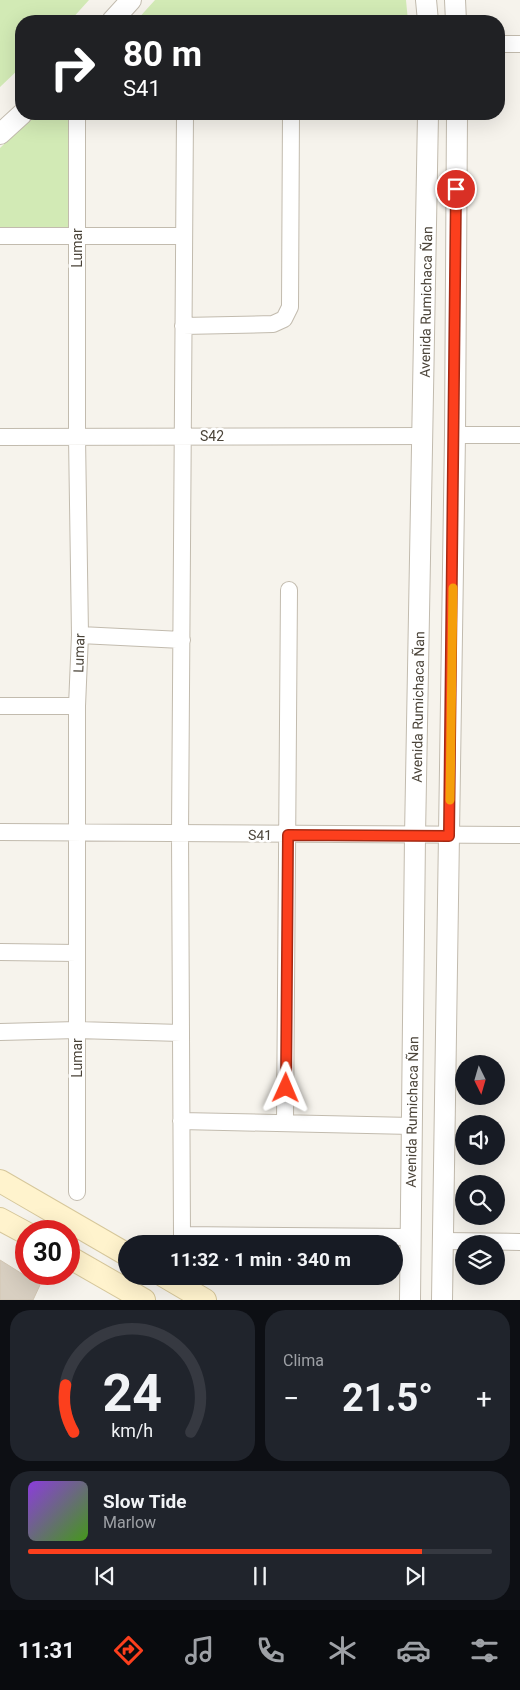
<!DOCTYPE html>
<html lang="es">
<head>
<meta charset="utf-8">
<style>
  :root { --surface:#171b24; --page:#20242c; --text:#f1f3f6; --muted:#9ea1a6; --line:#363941; --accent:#fc3f1d }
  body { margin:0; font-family:Roboto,sans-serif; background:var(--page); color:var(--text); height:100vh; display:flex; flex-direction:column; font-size:19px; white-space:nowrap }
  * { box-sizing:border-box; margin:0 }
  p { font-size:16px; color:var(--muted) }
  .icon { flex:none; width:28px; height:28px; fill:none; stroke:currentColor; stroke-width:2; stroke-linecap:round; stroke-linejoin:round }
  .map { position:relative; height:1300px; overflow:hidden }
  .sheet { display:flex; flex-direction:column; gap:10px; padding:10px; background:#0d0f14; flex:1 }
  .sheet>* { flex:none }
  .banner { position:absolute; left:15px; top:15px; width:490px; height:105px; border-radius:20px; box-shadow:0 5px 20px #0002; background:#202124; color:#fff; overflow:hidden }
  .needle { width:32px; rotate:175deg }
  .controls { position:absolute; left:455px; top:1055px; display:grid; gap:10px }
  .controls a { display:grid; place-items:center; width:50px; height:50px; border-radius:50%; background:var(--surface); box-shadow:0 5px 20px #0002; font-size:25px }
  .speed { position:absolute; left:15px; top:1220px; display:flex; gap:10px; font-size:25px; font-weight:700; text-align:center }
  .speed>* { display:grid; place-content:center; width:65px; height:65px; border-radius:50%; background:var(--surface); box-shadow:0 5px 20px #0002; line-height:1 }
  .speed .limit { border:8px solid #d22; background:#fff; color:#111 }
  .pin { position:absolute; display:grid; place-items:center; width:42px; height:42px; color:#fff; margin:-21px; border:2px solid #fff; border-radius:50%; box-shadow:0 1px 5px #0007 }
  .me { position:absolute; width:55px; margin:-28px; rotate:1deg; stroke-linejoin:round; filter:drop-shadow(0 0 4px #0008) }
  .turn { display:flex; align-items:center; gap:18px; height:105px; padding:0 25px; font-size:22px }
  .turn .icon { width:65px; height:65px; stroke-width:2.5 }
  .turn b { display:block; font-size:35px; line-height:42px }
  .big { font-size:38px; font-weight:700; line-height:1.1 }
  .sheet .card { flex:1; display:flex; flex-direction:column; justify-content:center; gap:8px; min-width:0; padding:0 18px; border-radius:20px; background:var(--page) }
  .sheet .dial { align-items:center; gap:0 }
  .dial svg { height:130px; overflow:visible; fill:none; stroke:var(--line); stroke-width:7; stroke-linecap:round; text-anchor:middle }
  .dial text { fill:var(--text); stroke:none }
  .song { display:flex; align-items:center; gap:15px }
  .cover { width:60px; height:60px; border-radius:8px; background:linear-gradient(135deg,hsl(270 70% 55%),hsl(100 70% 35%)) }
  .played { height:5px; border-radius:2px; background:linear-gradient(90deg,var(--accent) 85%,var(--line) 85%) }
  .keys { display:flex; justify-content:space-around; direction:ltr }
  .heat { display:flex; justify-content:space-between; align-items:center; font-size:28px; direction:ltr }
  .sheet .tiles { flex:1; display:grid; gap:10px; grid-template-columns:1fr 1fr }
  .card:last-child { grid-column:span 2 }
  .trip { position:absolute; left:118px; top:1235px; width:285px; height:50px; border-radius:25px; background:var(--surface); box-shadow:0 5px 20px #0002; font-weight:700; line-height:50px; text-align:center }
  .dock { display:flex; height:80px; justify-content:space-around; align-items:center; background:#090b0e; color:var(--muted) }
  .dock .icon { width:35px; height:35px }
  .dock .on { color:var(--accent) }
  .dock b { font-size:22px; color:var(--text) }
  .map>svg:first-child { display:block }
</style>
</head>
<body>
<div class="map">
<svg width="520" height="1300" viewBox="0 0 520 1300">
  <rect width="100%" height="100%" fill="#f6f3ec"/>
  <path fill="#d2eab5" d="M0,0H89L70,21H21V67L0,87Z
    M155,0H406L408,21H136Z
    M35,114H72L74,232H0V148Z"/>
  <path fill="#d8cfc1" stroke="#d3c7b4" d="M0,1260L40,1285L33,1300H0Z"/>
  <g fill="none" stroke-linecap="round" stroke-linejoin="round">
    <g stroke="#c2bbae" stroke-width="18">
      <path id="minor" d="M499,44H520
        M77,114V437L80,635L77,706V1192
        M185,114L180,834L182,1235L411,1237
        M0,236H184
        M183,326L273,324L284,319L290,307L291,114
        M455,435H520
        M0,437L424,436
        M80,635L182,640
        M0,706H77
        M0,832L520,835
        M0,952L77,953
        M0,1032L77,1030L181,1033
        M181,1121L412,1126
        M285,1123L289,590
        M443,1241L520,1242"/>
    </g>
    <g stroke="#c2bbae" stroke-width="22">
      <path id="tertiary" d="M426,0L428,21
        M455,0L456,21
        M112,21L131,0
        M0,134L22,114
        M410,1300L415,836L428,114
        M442,1300L455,435L457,114"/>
    </g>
    <g stroke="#d6c79b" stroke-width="24">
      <path id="secondary" d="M0,1181L126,1254
        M0,1219L26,1233
        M69,1257L144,1300
        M164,1276L205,1300"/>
    </g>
    <use href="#minor" stroke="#fff" stroke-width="16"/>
    <use href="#tertiary" stroke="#fff" stroke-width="20"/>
    <use href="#secondary" stroke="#fff3cd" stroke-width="22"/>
  </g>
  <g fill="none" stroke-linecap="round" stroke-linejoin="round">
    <g stroke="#a42913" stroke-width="12">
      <path id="route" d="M286,1088L288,835L449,836L456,189"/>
    </g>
    <use href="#route" stroke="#fc3f1d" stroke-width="9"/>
    <path stroke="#f59e0b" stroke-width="9" d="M450,800L453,588"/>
  </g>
  <g text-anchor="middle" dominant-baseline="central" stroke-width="5" stroke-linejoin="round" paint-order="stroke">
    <g font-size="14" fill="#4b4439" stroke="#fff">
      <text transform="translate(77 248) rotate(-90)">Lumar</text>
      <text transform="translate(426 302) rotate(-89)">Avenida Rumichaca Ñan</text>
      <text x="212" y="436">S42</text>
      <text transform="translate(79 653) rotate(-88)">Lumar</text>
      <text transform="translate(418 707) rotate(-89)">Avenida Rumichaca Ñan</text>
      <text transform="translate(260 835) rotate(1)">S41</text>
      <text transform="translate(77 1058) rotate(-90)">Lumar</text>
      <text transform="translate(412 1112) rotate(-89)">Avenida Rumichaca Ñan</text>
    </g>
  </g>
</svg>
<div class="controls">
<a><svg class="needle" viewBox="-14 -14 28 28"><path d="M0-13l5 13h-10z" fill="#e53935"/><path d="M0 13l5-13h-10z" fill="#9ea1a6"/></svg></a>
<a><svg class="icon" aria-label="sound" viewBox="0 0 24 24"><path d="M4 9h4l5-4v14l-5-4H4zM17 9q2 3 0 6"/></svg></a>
<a><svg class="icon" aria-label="search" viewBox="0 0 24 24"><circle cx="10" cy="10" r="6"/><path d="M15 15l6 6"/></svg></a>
<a><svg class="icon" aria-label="layers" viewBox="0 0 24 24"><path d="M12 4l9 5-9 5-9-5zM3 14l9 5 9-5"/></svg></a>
</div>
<div class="speed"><div class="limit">30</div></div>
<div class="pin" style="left:456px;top:189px;background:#d93025"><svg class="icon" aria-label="arrive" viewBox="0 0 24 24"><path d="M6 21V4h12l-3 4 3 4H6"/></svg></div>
<svg class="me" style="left:286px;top:1088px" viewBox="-20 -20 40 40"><path d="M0-17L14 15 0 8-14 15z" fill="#fc3f1d" stroke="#fff" stroke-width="4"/></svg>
<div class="trip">11:32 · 1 min · 340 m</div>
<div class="banner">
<div class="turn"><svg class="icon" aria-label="right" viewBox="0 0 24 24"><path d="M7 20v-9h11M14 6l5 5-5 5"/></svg><div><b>80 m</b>S41</div></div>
</div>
</div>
<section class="sheet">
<div class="tiles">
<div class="card dial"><svg viewBox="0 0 100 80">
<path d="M14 69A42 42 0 1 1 86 69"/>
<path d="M14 69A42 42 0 0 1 9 40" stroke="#fc3f1d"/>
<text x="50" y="56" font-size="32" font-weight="700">24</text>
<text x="50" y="72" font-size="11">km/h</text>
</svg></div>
<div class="card"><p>Clima</p>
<div class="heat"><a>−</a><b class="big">21.5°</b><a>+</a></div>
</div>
<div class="card">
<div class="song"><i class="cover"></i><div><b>Slow Tide</b><p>Marlow</p></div></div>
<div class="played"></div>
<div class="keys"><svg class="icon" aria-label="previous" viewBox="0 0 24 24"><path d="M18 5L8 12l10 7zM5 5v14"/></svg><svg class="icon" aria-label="pause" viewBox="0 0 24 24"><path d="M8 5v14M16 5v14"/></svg><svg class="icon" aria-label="next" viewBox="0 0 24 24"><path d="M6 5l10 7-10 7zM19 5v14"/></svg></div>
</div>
</div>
</section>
<nav class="dock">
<b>11:31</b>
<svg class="icon on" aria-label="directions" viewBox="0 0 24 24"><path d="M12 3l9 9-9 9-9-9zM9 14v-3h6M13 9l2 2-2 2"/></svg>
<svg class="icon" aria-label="music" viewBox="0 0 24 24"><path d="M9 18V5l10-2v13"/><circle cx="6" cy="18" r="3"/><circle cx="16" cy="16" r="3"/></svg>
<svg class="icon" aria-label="phone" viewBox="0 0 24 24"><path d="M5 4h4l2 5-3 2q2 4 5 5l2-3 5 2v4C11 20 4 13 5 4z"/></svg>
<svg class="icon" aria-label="climate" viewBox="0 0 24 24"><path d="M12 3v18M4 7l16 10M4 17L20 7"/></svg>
<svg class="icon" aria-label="car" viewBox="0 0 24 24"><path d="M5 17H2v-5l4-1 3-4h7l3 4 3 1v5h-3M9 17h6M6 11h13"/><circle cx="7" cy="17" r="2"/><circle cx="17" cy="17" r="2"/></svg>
<svg class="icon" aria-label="filters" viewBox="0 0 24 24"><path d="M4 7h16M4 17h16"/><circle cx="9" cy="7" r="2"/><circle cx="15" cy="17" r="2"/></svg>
</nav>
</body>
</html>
